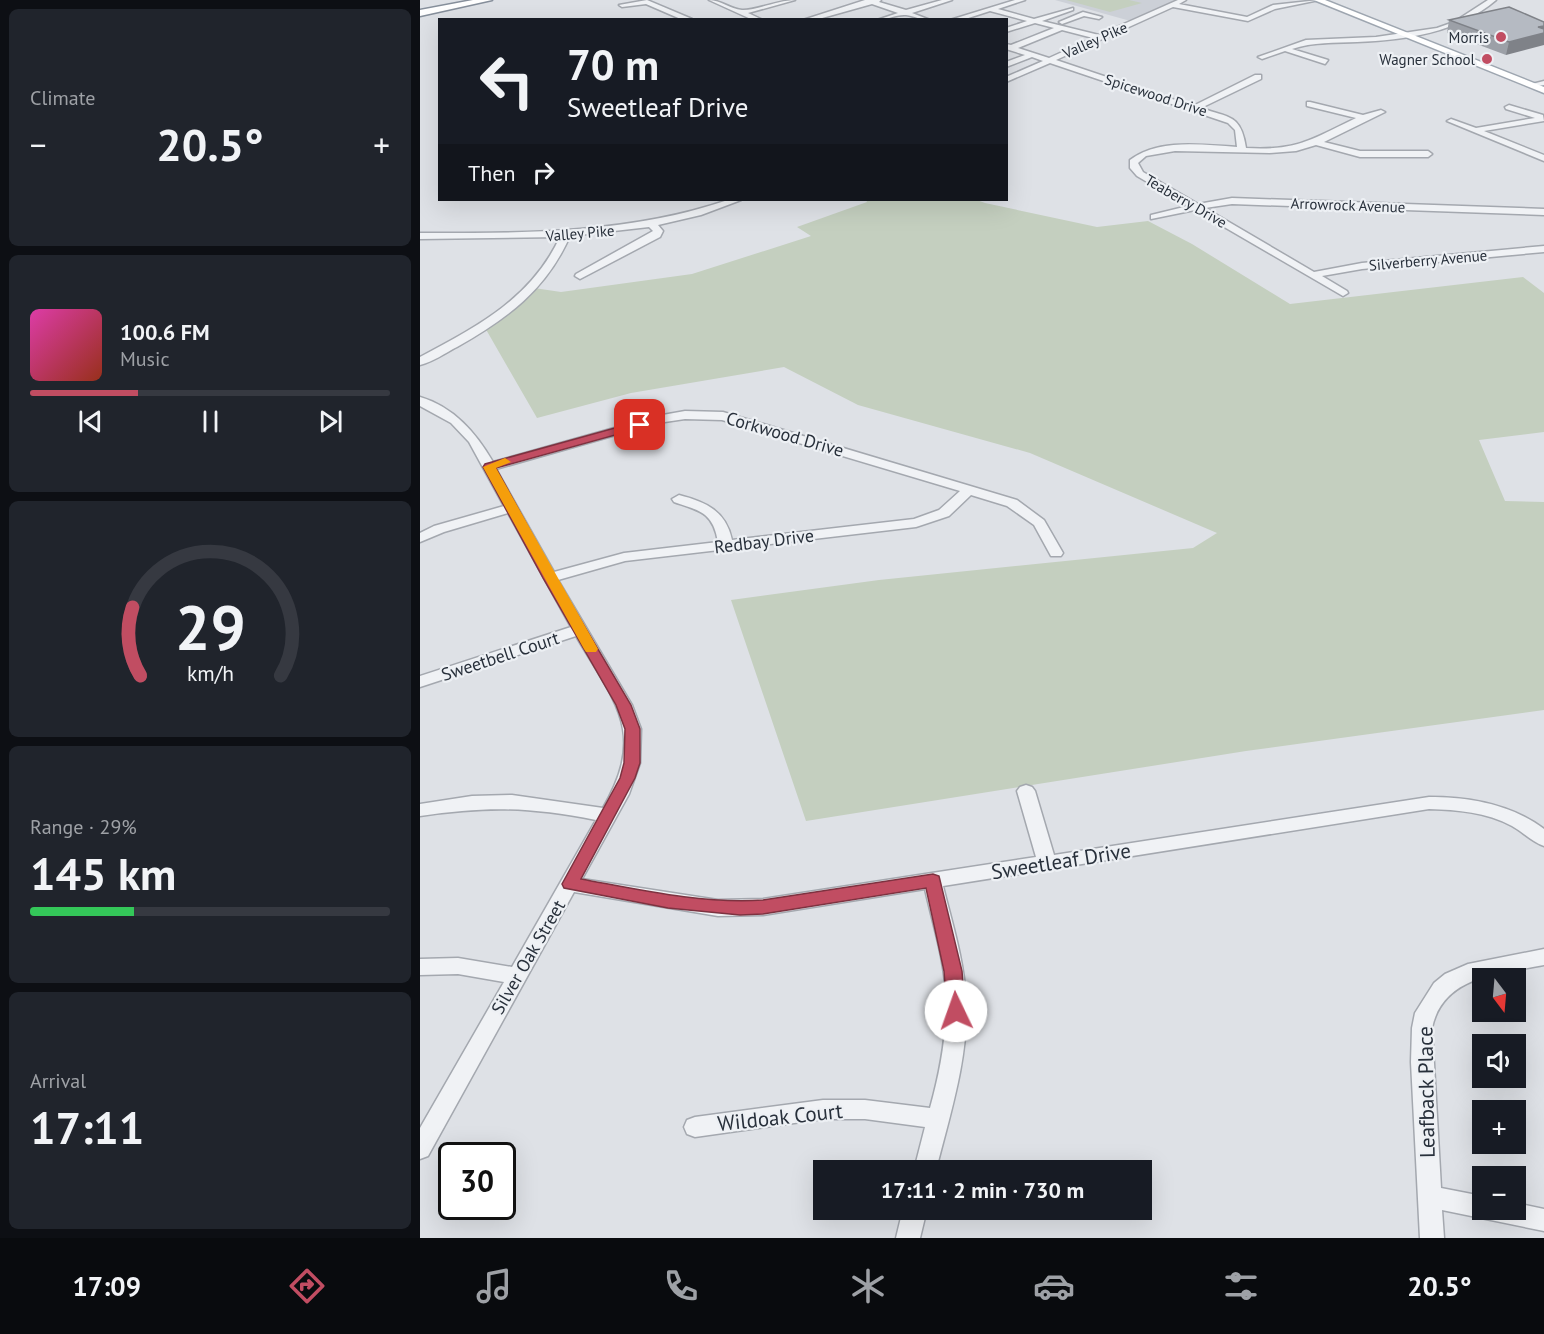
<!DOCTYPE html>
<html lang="en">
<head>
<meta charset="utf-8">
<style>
  :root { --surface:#171b24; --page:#20242c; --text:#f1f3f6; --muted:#9ea1a6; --line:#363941; --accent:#c14d62 }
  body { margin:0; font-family:"PT Sans",sans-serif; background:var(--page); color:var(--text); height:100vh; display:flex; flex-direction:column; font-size:22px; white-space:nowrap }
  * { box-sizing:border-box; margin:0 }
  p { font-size:20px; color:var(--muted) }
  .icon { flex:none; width:33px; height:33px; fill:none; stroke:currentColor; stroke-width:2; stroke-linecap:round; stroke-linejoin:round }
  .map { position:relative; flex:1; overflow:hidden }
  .side { display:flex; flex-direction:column; gap:9px; padding:9px; background:#0d0f14; width:420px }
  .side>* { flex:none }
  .banner { position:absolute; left:18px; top:18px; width:570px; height:183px; border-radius:0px; box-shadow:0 6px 24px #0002; background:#171b24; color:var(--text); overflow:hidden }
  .needle { width:39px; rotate:164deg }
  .controls { position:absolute; left:1052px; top:968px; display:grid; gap:12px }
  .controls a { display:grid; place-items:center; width:54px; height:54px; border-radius:0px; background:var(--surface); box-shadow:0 6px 24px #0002; font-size:30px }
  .speed { position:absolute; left:18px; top:1142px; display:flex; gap:12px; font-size:30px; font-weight:700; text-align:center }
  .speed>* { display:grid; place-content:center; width:78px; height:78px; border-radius:50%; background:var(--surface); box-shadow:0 6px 24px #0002; line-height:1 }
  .speed .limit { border:3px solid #111; border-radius:9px; background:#fff; color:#111 }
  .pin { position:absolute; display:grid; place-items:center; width:51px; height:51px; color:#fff; margin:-26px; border-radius:12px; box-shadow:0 3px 9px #0006 }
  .me { position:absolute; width:66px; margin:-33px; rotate:357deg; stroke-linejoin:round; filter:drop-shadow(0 0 4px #0008) }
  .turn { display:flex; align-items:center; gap:21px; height:126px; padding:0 30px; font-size:27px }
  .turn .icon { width:78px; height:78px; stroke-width:2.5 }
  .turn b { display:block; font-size:42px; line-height:51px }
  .then { display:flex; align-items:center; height:57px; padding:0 30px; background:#0003; gap:12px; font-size:22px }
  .big { font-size:45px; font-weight:600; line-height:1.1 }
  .side .widget { flex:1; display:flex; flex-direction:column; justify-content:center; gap:9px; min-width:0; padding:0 21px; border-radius:9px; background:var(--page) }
  .side .dial { align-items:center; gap:0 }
  .dial svg { height:156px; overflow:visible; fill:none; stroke:var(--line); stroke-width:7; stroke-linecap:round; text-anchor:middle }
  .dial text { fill:var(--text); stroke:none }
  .song { display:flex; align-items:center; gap:18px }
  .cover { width:72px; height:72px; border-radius:9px; background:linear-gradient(135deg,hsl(320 70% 55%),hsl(10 70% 35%)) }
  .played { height:6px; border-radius:3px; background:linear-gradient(90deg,var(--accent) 30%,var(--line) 30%) }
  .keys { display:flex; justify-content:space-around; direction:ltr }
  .heat { display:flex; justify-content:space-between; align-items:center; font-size:33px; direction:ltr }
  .charge { height:9px; border-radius:4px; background:linear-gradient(90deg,#34c759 29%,var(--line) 0) }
  .trip { position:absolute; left:393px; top:1160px; width:339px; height:60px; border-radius:0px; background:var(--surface); box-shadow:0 6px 24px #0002; font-weight:600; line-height:60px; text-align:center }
  .tabs { display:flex; height:96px; justify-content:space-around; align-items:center; background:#090b0e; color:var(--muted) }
  .tabs .icon { width:42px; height:42px }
  .tabs .current { color:var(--accent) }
  .tabs b { font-size:27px; color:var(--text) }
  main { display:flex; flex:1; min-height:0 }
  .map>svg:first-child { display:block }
</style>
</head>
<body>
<main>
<section class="side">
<div class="widget"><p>Climate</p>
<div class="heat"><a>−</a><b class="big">20.5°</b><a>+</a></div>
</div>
<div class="widget">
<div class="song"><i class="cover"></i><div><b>100.6 FM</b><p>Music</p></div></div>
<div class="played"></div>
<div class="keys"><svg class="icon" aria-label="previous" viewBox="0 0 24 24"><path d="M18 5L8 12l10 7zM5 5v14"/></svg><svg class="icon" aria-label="pause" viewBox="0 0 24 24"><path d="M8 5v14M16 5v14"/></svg><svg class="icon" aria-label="next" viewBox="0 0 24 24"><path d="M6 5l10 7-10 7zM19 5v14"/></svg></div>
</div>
<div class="widget dial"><svg viewBox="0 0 100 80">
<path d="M14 69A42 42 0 1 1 86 69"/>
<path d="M14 69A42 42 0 0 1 10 34" stroke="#c14d62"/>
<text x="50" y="56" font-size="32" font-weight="700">29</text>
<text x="50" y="72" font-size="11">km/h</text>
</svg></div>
<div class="widget"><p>Range · 29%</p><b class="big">145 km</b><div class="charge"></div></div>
<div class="widget"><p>Arrival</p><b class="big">17:11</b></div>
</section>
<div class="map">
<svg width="1124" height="1238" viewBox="0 0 1124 1238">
  <rect width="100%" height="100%" fill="#dee1e6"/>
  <path fill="#ccd0d7" d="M635,0H763L714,22Z"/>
  <path fill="#c4cfbf" d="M646,0H709L722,3L690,12Z
    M446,200H557L565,203L677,227L728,221L772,244L870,304L1103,277L1124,293V432L1059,440L1085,501L1124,502V710L826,751L386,821L311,600L459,580L773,548L797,533L610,453L438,405L364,367L211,393L117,418L64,326L114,288L141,292L272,274L391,236L377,227L447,202Z"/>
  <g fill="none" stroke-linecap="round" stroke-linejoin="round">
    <g stroke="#a4a8af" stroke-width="3">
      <path id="minor" d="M227,0L272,19L273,20H263L226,4L202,7L199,5Z
        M289,0C301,0 310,9 322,10C334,11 359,0 375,0L328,13L343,20H333Z
        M445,0H461L459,2L486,10L522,0H532L492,13L510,20C501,20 494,16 486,15C477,14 467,20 457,20L478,13L452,4L395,20H383Z
        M595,0H605L578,9L614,19L653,8V10L622,21L679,35L758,0H766L759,4L827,17L853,5L899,0L855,9L828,21L753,7L636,60L773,106L835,75H841V79L781,108C809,118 821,114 826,148C878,151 892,139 936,118L887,106V102H890L943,115L961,110L965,112L904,142L940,151H1008L1012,154L1008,157H940L896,145L876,151L850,153L755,151L726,156L718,163L723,172L778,204L812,198L1124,209V215L812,204L785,208L894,272L942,263L1124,246V252L942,269L902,276L927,291L928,293L923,296L775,210L731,219V215L768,206L717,176L710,168V160C739,138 783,145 817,147L815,130L808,123L630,63L586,82V77L623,61L612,57L586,67V62L605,55L586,49V44L591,45L634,28L615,23L586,32V28L607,21L570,11L542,20H530ZM642,30L673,38L629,58L598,48Z
        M1068,0H1076C1037,33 986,40 937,42C915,43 893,42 872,49L908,60L905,64L865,51L842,59L838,57L886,40L956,37L1017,28L1034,22Z
        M663,12L682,17L679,19L664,16L642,24L639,22Z
        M1124,81V85L1112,87L1108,85Z
        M1089,105L1123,115L1124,121L1064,131L1124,155V161L1027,121L1031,119L1056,128L1115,118L1086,109L1085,107Z
        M308,200H321L281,215L238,225L243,231L240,237L160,279L155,276L156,274L233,231L229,227L150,236C126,290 88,318 37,347C25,353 13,362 0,365V357C58,326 111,299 140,237L0,239V233C105,233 208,234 308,200Z
        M0,397C34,407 56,433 73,462L237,416L265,411L303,412L597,500L624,520L643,553L641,556H631L614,525L587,506L551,495L529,516L496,527L205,561L138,580L212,705L221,729L220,763L209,794L162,879L298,900L343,899L616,857L597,791L600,787L606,785L612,787L615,791L634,855L1009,797C1049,797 1091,804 1124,829V846C1112,842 1103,832 1092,826C1066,812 1038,810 1009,809L523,886C532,923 544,960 546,999C549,1057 530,1114 516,1170H494L505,1127L445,1119H403L275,1137L267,1134L264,1127L267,1120L275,1117L403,1100H445L510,1108C520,1072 527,1036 526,998C525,961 513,925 505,889L343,915L298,916L154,892L8,1156L0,1159V1128L84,982L38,974L0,975V959L38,958L92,967L176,820C109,807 68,806 0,816V804L52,796L92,795L183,808C227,732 195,703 156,636L0,687V676L151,627L88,513L24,532L0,542V533L14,526L84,506L49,442L31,423L0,406ZM265,419L302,420L540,491L519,510L494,519L312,540C306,511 286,502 259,495L252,499L254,502C280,511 293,512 298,542L204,553L134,572L76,469L238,423Z
        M1124,949V965C1080,974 1023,975 1012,1028L1021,1188L1062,1196V1209H1095V1203L1124,1209V1231L1022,1210L1024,1238H1000L991,1062L992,1028L995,1013L1014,983L1025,974L1048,964Z
        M483,1209H507L500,1238H476Z"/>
    </g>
    <g stroke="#9ea6b0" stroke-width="3">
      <path id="major" d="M894,0H905L1124,87V93Z"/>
    </g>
    <g stroke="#868f9b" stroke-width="3">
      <path id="highway" d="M53,0H72L0,16V10Z"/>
    </g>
    <use href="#minor" fill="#f0f2f5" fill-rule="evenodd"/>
    <use href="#major" fill="#fff" fill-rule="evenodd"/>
    <use href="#highway" fill="#fff" fill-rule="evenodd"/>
  </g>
  <path fill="#9ca0a7" d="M1029,20L1124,22L1086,55L1027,33Z"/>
  <path fill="#7f8288" d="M1124,26V45L1086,55L1089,42L1118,27Z"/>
  <path fill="#b5bac2" stroke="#7f8288" stroke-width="1.5" d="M1089,7L1124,22V26L1118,27L1124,29V33L1089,42L1029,20Z"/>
  <path fill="#c14d62" stroke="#7d3240" stroke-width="1.5" d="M220,421L224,422V427L76,468L136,578L211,705L220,729V763L215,778L161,879C221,890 282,904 343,900L513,874L519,876L542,971L545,1011L542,1017L536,1019L529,1017L527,1011L524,971L506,888L343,914L320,915L248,908L144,888L142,884L200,778L204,763L205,729L196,705L123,578L63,467L65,464Z"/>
  <path fill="#f59e0b" d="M85,458L91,462L76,468L178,649L176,652H166L164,649L63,467Z"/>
  <g fill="#c14d62" stroke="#edf0f4" stroke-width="2">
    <circle cx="1081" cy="37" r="6"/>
    <circle cx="1067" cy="59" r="6"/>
  </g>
  <g text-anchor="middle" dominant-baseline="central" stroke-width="4.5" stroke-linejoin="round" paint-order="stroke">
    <g font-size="15" fill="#28303b" stroke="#edf0f4" text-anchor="end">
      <text x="1069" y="37">Morris</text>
      <text x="1055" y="59">Wagner School</text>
    </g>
    <g font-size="15" fill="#28303b" stroke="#edf0f4">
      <text transform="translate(675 40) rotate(-24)">Valley Pike</text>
      <text transform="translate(736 95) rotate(18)">Spicewood Drive</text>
      <text transform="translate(766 201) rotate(30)">Teaberry Drive</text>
      <text transform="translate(928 205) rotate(2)">Arrowrock Avenue</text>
      <text transform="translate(160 233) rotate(-5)">Valley Pike</text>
      <text transform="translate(1008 260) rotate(-5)">Silverberry Avenue</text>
    </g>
    <g font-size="18" fill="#28303b" stroke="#edf0f4">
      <text transform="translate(365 434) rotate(16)">Corkwood Drive</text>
      <text transform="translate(344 541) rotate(-7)">Redbay Drive</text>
      <text transform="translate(80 656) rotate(-18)">Sweetbell Court</text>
      <text transform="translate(108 957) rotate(-60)">Silver Oak Street</text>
    </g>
    <g font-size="21" fill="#28303b" stroke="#edf0f4">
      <text transform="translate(641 861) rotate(-9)">Sweetleaf Drive</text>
      <text transform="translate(1006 1092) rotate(-91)">Leafback Place</text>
      <text transform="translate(360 1117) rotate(-6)">Wildoak Court</text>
    </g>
  </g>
</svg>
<div class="controls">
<a><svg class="needle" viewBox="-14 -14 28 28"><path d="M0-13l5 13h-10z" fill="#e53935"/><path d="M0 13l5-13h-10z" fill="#9ea1a6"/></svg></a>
<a><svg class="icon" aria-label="sound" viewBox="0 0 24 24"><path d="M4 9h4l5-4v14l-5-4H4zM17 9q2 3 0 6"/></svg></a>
<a>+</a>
<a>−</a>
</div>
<div class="speed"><div class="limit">30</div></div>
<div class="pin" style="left:220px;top:425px;background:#d93025"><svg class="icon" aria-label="arrive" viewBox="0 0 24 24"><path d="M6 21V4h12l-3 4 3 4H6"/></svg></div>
<svg class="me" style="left:536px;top:1011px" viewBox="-20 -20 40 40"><circle r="19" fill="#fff"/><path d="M0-13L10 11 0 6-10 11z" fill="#c14d62"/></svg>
<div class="trip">17:11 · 2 min · 730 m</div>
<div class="banner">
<div class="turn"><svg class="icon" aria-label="left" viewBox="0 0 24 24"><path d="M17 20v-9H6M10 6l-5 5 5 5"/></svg><div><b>70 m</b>Sweetleaf Drive</div></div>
<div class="then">Then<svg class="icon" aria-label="right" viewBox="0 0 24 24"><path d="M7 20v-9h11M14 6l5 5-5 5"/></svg></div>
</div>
</div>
</main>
<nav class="tabs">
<b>17:09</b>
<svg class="icon current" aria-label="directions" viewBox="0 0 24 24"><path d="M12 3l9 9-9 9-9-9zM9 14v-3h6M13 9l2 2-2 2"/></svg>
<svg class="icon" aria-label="music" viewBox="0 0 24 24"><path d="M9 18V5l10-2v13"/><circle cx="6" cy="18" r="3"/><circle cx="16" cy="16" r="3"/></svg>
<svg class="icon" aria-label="phone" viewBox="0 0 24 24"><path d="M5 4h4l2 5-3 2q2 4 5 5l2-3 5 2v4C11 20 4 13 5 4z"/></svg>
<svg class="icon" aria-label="climate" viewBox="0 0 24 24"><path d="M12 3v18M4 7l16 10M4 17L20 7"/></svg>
<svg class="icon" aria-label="car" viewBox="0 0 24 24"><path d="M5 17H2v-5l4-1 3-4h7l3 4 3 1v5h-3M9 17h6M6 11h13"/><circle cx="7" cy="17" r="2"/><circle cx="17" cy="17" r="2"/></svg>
<svg class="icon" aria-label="filters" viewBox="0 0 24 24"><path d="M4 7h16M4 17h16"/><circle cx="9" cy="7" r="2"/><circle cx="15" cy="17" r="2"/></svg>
<b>20.5°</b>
</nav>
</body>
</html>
